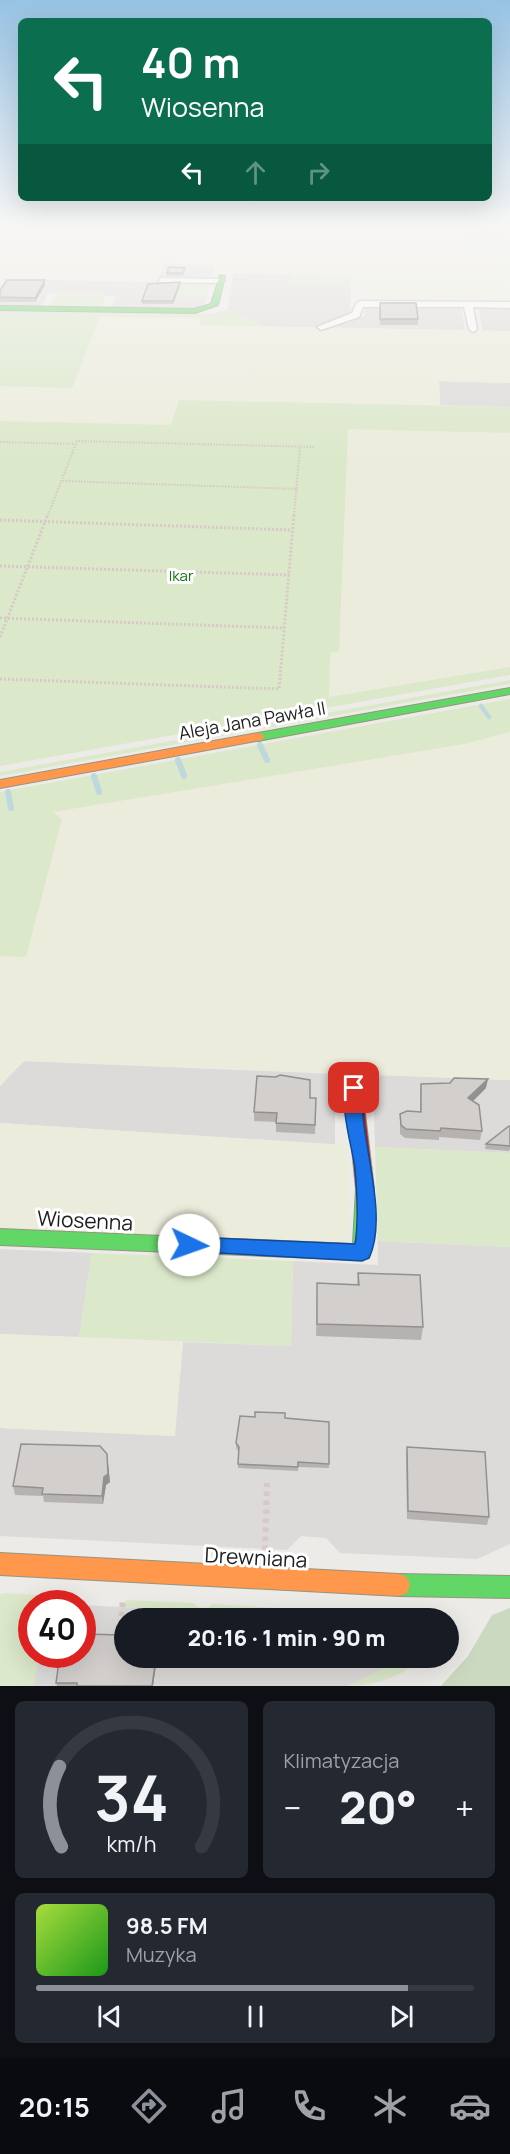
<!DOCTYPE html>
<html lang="pl">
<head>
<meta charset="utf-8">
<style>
  :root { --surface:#171b24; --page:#242831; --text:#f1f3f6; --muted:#9ea1a6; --line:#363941; --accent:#8c9099 }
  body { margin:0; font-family:Manrope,sans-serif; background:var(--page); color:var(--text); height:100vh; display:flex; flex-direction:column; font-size:22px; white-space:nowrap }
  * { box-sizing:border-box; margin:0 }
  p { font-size:20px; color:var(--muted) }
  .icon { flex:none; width:33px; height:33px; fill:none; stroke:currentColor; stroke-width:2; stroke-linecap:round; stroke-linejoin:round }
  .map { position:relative; height:1686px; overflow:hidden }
  .details { display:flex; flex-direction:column; gap:15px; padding:15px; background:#0d0f14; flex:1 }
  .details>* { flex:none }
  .banner { position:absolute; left:18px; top:18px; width:474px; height:183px; border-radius:9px; box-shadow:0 6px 24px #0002; background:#0b6e4f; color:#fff; overflow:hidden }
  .speed { position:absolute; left:18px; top:1590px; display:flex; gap:12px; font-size:30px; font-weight:700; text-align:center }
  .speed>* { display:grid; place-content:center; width:78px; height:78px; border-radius:50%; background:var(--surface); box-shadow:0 6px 24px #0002; line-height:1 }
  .speed .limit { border:9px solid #d22; background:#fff; color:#111 }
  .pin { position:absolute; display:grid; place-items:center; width:51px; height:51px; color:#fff; margin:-26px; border-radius:12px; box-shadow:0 3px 9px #0006 }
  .me { position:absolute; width:66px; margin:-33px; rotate:93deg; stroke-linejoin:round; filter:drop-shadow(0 0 4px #0008) }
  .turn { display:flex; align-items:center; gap:21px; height:126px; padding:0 24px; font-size:27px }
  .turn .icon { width:78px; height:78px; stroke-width:2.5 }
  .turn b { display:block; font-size:42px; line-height:51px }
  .lanes { display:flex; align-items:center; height:57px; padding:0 24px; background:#0003; justify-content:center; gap:30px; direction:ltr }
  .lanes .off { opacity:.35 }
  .big { font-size:45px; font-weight:800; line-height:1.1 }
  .details .card { flex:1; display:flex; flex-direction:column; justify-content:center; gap:9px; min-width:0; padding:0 21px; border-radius:9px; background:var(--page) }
  .details .dial { align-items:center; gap:0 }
  .dial svg { height:156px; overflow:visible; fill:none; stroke:var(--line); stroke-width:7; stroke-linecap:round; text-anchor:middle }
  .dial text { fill:var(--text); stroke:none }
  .song { display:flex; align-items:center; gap:18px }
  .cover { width:72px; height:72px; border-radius:9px; background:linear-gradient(135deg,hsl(80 70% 55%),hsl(120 70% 35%)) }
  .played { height:6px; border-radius:3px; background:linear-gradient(90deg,var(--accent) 85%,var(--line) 85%) }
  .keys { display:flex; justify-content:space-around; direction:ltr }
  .heat { display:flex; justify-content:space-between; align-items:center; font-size:33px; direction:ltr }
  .details .tiles { flex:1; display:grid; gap:15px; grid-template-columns:1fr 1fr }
  .card:last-child { grid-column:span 2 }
  .trip { position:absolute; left:114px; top:1608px; width:345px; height:60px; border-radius:30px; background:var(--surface); box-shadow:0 6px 24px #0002; font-weight:800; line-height:60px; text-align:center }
  .tab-bar { display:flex; height:96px; justify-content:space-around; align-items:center; background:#090b0e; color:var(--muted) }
  .tab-bar .icon { width:42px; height:42px }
  .tab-bar .active { color:var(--accent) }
  .tab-bar b { font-size:27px; color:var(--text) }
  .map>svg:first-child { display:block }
</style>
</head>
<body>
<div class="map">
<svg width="510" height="1686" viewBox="0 0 510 1686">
  <rect width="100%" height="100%" fill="#edebe8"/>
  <path fill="#dcdbd9" d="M164,263L215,265L211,280L158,279Z
    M233,273L351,275L350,315L315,328L267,327L228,310Z
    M6,279L166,282L161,297L206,298L204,305L186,310L111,308L116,297L106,296V294L49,293L41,307L0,306V288Z
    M366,304L461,306L465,330L326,328L365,316Z
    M478,307L510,308V331H483Z
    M439,381L510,383V407L440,405Z
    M24,1061L335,1074V1145L0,1123V1086Z
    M373,1075L510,1080V1153L375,1147Z
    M378,1241L510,1247V1544L477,1559L340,1553L326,1538L301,1536L287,1550L0,1536V1428L174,1436L183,1342L291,1346L293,1261L378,1265Z
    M0,1249L92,1253L79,1337L0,1334Z
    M0,1601L32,1604V1654H82L83,1605L323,1618H124V1658H405L348,1686H0Z"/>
  <path fill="#ececdc" d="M0,226H510V238L466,237L468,250L510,251V304L359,301L360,288L350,287L351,275L213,273L214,265L164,263L157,282L0,279Z
    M100,317L201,318L200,325L510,331V383L439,381L440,405L179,400L172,425L0,421V386L72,388Z
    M348,428L510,433V667L329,697L330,653L339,651Z
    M510,732V1080L24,1061L0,1086V956H26L52,812L464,744Z
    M0,1123L349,1145L350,1242L0,1229Z
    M0,1334L183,1342L175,1436L0,1428Z"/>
  <path fill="#dbe8c9" d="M466,237L510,238V251L468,250Z
    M291,274L351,275L350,287L290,285Z
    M166,282L210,283L206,298L161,297Z
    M56,293L107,294L101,308L49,307Z
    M228,310L267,327L199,325L200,318L100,317L72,388L0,386V311L208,314Z
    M179,400L510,407V433L348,429L339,651L330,653L329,697L510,667V675L0,766V421L171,425Z
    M510,680V684L0,776V772Z
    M510,699V732L464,744L53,812L62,819L26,957L0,956V792Z
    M375,1147L510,1153V1247L378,1241Z
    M92,1253L293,1261L291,1346L79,1337Z
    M3,1593L70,1597L69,1603L32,1604V1654L39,1655L34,1686H0V1595Z
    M126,1600L194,1603L197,1607L207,1608L212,1604L358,1613L363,1617L398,1618H323L125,1607Z
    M405,1658H419C406,1677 370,1686 348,1686Z"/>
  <path fill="#cad9bf" d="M510,1608V1686H441L468,1656L492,1615Z"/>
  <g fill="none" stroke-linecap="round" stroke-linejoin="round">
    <path stroke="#bdd9de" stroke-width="4.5" d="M481,706L489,717"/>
    <path stroke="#bdd9de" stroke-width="6" d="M260,745L267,760
      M178,760L184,776
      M94,776L99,792
      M8,792L11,808"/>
    <g stroke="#c4c3c2" stroke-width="3">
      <path id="street" d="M161,278L221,279L225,281L221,283L158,282Z
        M360,301L510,302V308L473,307L477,329L473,332L469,329L464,307H363L359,317L321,330L317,327L352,313L356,304Z"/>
    </g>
    <g stroke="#959581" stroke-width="2">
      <path id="fast" d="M220,275L225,276L218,305L195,313L0,310V306L194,309L211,304Z
        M510,688V694L258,741L252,737L258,733Z
        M365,1182L371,1184L374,1189L371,1252L369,1258L362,1260L0,1245V1229L353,1244L356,1189L359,1184Z
        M399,1574L510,1576V1598L399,1596L391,1593L388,1585L391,1577Z"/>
    </g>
    <g stroke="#959581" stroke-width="2">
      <path id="slow" d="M258,733L262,734L264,737L262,740L0,788V780Z
        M0,1553L399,1574L407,1577L410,1585L407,1593L399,1596L0,1575Z"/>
    </g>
    <g stroke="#959581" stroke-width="2">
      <path id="jam" d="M354,1082L360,1083L362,1088L374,1189L371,1194L365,1196L359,1194L356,1189L346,1088L348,1083Z"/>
    </g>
    <path stroke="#d6c9c7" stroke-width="2" stroke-dasharray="1.5 1.5" stroke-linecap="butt" d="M235,279H246
      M0,442L76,444
      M63,481L298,489
      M48,515L77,441L315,447
      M294,515L300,447"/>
    <path stroke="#d6c9c7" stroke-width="3" stroke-dasharray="2 2" stroke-linecap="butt" d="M0,520L292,530
      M0,566L289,575
      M0,618L285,628
      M0,637L48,514
      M0,679L279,689L294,514"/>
    <path stroke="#d6c9c7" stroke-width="6" stroke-dasharray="4.5 4.5" stroke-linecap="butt" d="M265,1550L267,1483
      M120,1634L123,1599"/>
    <use href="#street" fill="#fcfcfc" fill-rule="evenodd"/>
    <use href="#fast" fill="#63d668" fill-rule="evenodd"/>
    <use href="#slow" fill="#ff974d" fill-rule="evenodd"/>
    <use href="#jam" fill="#b3261e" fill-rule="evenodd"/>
  </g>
  <path fill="#b5b2b0" d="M185,268L183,276H167V273Z
    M180,282V285L173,304H142V301Z
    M45,285L35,302H0V291Z
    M380,303L418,319V325H380Z
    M421,1084L486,1088L473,1101L482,1131L480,1140L439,1137V1140L405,1138L400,1134V1114L420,1112V1093Z
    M310,1098H316L315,1134L276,1132V1122L254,1121V1112Z
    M510,1127V1149L509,1151L485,1149L486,1144Z
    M358,1273L423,1327L421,1340L316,1336L317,1283L357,1284Z
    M255,1417L329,1422V1468L298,1467V1471L238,1468V1451L236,1448V1443Z
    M407,1447L489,1517L487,1525L407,1519L406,1456Z
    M107,1454L110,1482L106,1485L103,1504L44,1502L43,1496L15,1495L13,1486Z
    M82,1654L157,1658L153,1686H57L56,1683Z"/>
  <path fill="#939190" d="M45,280V285L35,302V298Z
    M180,282V285L173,304V301Z
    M488,1079L486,1088L467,1107L468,1098Z
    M107,1454L110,1482L106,1485L103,1504L102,1496Z
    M156,1658H157L153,1686H152Z"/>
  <path fill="#d2cfcd" stroke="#939190" stroke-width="1.5" d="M169,267L185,268L183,273H167Z
    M7,280H45L35,298L0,297V291Z
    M180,282L173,301H142L148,284Z
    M380,303H416L418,319H380Z
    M280,1075L310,1080V1098H316L315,1125L276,1123L277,1113L254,1112L257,1076L276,1077Z
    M454,1078L488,1079L468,1098L479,1105L482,1131L441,1128L440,1131L406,1129L401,1125L400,1114L407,1111L421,1112V1084L450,1083Z
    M509,1126L510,1127V1146L486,1144Z
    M358,1273L420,1275L423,1327L317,1324V1283L359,1285Z
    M255,1412L285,1413V1418L329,1422V1464L298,1462V1467L238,1464L239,1447L236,1443L240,1416L255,1417Z
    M21,1444L100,1446L107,1454L108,1474L104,1477L102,1496L42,1494L43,1488L13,1486Z
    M407,1447L485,1452L489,1517L408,1511Z
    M122,1631H124V1658H156L152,1686H77V1683H56L60,1654H82L83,1634L122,1635Z"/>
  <linearGradient id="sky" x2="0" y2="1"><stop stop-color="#97c3e4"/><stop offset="0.49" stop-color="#f7f6f5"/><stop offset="1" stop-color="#f7f6f5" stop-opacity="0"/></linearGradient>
  <rect width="510" height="462" fill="url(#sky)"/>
  <path fill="#1a73e8" stroke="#114b97" stroke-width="1.5" d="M354,1082L360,1084C365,1093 362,1105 363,1116C366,1155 387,1221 369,1258L362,1261L182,1251L180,1245L182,1240L189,1237L355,1244C359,1221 357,1192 355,1168C352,1146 338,1103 348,1084Z"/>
  <g text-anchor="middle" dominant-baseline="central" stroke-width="6" stroke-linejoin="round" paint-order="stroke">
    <g font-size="15" fill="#147618" stroke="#fff">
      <text x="181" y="575">Ikar</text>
    </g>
    <g font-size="18" fill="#1f1f1f" stroke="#fff">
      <text transform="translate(252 720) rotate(-10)">Aleja Jana Pawła II</text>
    </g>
    <g font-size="21" fill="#1f1f1f" stroke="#fff">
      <text transform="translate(85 1220) rotate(3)">Wiosenna</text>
      <text transform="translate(256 1557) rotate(3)">Drewniana</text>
    </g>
  </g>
</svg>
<div class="speed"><div class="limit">40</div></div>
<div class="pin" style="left:354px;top:1088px;background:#d93025"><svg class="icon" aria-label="arrive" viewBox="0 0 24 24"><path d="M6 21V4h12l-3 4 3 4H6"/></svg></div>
<svg class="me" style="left:189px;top:1245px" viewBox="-20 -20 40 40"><circle r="19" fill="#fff"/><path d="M0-13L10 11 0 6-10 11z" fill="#1a73e8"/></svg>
<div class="trip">20:16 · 1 min · 90 m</div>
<div class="banner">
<div class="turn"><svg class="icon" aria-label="left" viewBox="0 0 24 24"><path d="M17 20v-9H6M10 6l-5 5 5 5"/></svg><div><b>40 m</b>Wiosenna</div></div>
<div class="lanes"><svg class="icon" aria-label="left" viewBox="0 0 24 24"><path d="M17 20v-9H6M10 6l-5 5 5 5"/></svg><svg class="icon off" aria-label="ahead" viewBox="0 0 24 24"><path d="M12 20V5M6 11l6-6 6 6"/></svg><svg class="icon off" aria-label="right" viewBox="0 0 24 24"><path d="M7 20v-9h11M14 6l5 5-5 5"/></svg></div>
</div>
</div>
<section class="details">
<div class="tiles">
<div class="card dial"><svg viewBox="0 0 100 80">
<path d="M14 69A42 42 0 1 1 86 69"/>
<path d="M14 69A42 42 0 0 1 13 28" stroke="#8c9099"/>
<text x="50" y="56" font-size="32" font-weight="700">34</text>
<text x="50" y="72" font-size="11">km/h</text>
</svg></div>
<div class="card"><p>Klimatyzacja</p>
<div class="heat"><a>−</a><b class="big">20°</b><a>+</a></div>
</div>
<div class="card">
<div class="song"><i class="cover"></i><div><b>98.5 FM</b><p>Muzyka</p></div></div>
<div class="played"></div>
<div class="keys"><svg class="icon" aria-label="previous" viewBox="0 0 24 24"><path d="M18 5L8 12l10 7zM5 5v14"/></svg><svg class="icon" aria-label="pause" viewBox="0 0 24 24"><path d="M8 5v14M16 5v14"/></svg><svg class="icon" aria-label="next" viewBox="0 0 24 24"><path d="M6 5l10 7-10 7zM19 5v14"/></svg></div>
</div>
</div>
</section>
<nav class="tab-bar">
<b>20:15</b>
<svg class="icon active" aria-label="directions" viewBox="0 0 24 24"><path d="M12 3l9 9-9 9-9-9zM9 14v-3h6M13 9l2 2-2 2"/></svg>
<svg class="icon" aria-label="music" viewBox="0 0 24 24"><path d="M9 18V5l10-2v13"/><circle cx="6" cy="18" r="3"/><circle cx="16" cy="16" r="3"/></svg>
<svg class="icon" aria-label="phone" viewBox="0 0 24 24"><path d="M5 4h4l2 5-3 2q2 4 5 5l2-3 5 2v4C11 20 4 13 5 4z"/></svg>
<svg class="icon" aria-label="climate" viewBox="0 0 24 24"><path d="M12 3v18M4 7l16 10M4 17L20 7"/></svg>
<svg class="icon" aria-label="car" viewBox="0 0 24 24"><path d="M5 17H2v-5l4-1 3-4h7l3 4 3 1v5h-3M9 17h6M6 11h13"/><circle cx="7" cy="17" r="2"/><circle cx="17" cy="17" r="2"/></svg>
</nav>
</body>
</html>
